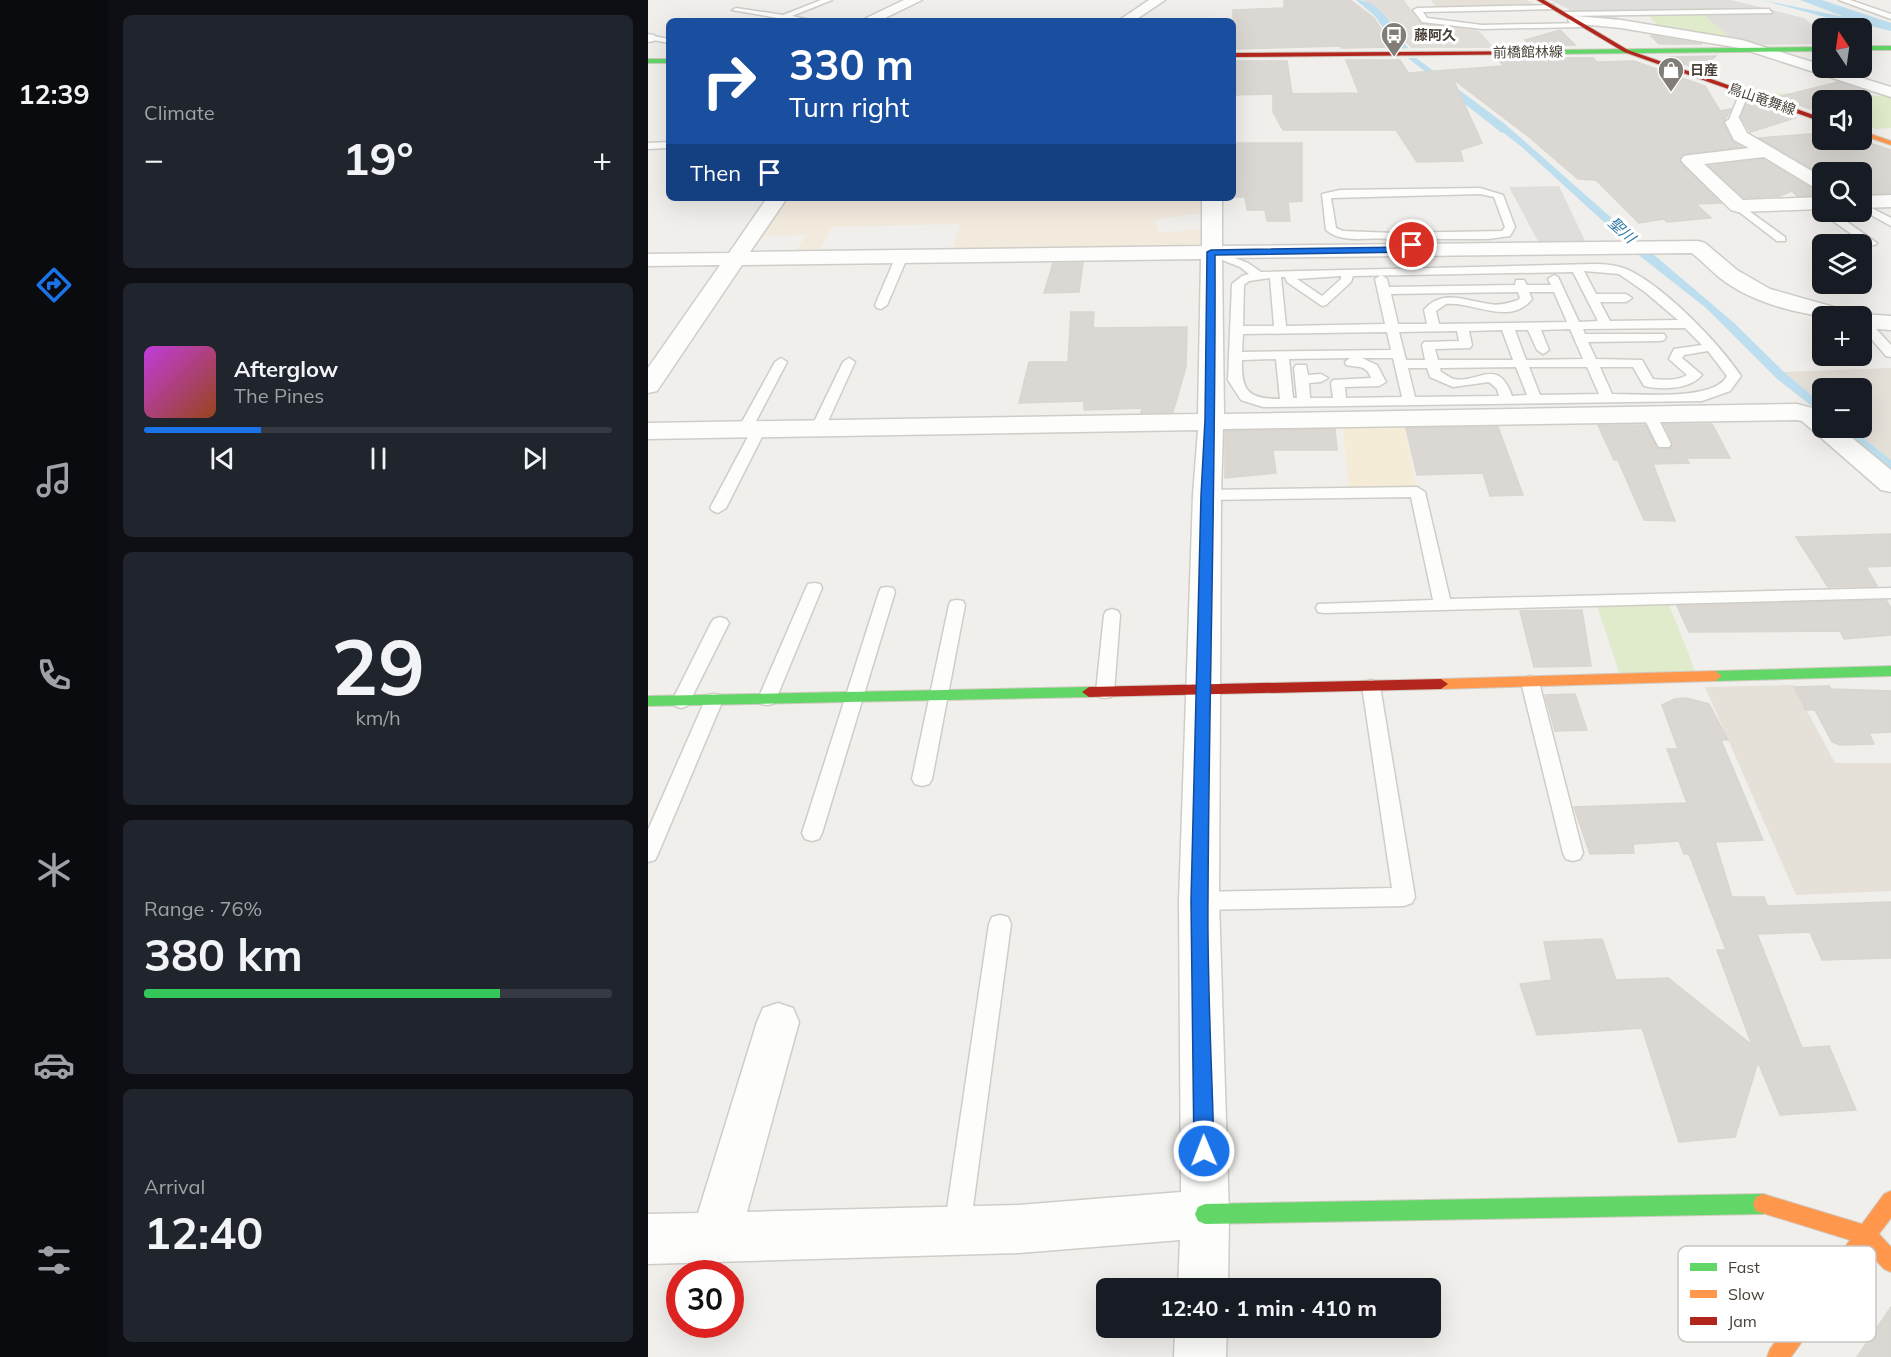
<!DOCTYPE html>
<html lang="en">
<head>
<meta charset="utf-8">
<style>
  :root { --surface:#171b24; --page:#20242c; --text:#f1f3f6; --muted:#9ea1a6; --line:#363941; --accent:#1a73e8 }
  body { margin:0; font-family:Mulish,"Noto Sans JP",sans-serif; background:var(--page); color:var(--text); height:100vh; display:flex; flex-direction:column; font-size:22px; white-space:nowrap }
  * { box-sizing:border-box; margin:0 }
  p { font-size:20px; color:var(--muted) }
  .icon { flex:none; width:33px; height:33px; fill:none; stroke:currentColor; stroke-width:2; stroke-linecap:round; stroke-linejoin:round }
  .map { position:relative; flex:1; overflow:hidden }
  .drawer { display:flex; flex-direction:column; gap:15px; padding:15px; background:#0d0f14; width:540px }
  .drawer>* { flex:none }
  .banner { position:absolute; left:18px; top:18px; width:570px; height:183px; border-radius:9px; box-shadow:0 6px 24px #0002; background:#1a4fa0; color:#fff; overflow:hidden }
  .needle { width:39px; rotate:347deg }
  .controls { position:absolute; left:1164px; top:18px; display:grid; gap:12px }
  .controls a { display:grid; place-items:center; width:60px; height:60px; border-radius:9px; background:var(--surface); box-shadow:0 6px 24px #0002; font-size:30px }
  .speed { position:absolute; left:18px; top:1260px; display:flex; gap:12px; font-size:30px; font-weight:700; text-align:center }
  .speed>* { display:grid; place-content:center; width:78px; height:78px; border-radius:50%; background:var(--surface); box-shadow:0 6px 24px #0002; line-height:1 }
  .speed .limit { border:9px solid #d22; background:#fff; color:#111 }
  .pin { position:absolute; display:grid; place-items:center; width:51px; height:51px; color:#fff; margin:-26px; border:3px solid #fff; border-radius:50%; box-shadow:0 2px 6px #0007 }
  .me { position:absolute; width:66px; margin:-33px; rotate:359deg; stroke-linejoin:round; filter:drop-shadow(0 0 4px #0008) }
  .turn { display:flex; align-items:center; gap:21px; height:126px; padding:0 24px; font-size:27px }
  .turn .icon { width:78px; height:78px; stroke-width:2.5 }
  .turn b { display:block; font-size:42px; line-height:51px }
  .then { display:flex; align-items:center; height:57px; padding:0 24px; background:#0003; gap:12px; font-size:22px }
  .big { font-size:45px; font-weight:700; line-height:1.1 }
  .drawer .card { flex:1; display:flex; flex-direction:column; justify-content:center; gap:9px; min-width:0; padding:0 21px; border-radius:9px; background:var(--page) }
  .drawer .dial { align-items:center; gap:0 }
  .dial b { font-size:78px; line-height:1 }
  .song { display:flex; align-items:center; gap:18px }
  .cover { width:72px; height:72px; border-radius:9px; background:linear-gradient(135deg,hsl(290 70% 55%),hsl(20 70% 35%)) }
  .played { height:6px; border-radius:3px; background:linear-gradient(90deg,var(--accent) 25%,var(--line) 25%) }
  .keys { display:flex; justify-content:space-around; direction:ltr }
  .heat { display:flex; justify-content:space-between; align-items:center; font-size:33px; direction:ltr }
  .charge { height:9px; border-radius:4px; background:linear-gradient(90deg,#34c759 76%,var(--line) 0) }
  .trip { position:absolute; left:448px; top:1278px; width:345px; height:60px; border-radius:9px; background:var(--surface); box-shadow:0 6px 24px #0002; font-weight:700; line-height:60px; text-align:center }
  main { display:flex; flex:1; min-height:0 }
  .menu { display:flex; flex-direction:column; width:108px; justify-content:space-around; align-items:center; background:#090b0e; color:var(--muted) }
  .menu .icon { width:42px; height:42px }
  .menu .selected { color:var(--accent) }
  .menu b { font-size:27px; color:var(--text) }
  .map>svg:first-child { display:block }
</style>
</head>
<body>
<main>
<nav class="menu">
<b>12:39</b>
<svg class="icon selected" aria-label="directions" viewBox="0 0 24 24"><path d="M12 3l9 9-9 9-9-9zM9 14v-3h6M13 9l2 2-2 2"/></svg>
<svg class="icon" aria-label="music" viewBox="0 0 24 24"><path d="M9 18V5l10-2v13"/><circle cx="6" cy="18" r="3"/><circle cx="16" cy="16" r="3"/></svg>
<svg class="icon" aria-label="phone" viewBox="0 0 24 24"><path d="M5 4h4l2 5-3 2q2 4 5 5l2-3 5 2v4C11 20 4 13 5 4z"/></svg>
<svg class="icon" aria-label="climate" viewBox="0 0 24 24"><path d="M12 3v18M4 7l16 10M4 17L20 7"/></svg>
<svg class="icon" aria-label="car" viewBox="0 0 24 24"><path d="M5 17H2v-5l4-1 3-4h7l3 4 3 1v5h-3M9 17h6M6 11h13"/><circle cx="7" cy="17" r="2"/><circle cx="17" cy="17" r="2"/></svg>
<svg class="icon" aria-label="filters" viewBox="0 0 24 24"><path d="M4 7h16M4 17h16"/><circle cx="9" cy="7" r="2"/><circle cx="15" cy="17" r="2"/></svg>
</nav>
<section class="drawer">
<div class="card"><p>Climate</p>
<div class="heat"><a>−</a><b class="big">19°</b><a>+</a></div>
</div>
<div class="card">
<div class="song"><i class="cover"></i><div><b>Afterglow</b><p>The Pines</p></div></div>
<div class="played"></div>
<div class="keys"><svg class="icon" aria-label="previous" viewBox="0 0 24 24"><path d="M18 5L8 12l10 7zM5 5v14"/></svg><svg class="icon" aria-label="pause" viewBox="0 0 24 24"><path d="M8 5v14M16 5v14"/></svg><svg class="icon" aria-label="next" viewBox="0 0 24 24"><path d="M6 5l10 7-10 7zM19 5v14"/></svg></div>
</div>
<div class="card dial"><b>29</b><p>km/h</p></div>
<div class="card"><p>Range · 76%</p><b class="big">380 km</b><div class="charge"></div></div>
<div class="card"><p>Arrival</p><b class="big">12:40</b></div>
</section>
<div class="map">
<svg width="1243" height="1357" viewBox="0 0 1243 1357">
  <rect width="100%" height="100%" fill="#f1efeb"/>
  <path fill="#e5e0d8" d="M783,0H879L891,7L790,9Z
    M1243,368V460L1203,428H1214V388H1174V404L1136,372Z
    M1145,685L1187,763H1243V891L1148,895L1057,687Z"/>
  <path fill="#f3eade" d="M136,198H561V212L505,220L512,233L559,228V249L303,254L312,224L184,227L168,255L145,256L158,235L111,236Z"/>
  <path fill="#e1ded9" d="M715,0H756L770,20L831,31L846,48H763L748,31H754L749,24L741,20L729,8Z"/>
  <path fill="#e0ebcc" d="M999,14H1056L1081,37L1011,27Z
    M1121,93L1243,96V128L1228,129L1214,124V111L1223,108L1214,104V100H1174V107L1167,109Z
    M1021,604L1048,673L972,675L949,606Z"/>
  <path fill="#f4ecd6" d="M694,421H756L768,488H701Z"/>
  <path fill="#e0dedb" d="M902,0H1083L1156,18L1174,33V44L1118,45L1081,37L1055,14L967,15L972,21L938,18Z
    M911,186L939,245L893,247L861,187Z"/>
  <path fill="#bcdeee" d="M708,0C733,0 748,31 760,48L749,49L727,16Z
    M1114,0L1197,17L1152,0H1174L1243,23V31L1211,23L1191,21Z
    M760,58H768L857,124L991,242L980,244L875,148Z
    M998,248L1085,322L1136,372L1174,404V414L1129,379L1058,308L983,249Z
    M1191,428H1203L1243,460V476Z"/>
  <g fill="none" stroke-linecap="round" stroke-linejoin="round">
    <path stroke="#bcdeee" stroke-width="4" d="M815,100L839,119"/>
    <path stroke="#bcdeee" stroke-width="5" d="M838,117L854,130"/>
  </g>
  <path fill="#dbd8d4" stroke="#d9d6d1" stroke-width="1.5" d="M641,0H702L726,18L744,47L693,48L692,46L585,49V10L636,8V1Z
    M912,30L927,45L885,46L877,40Z
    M1003,36H1007L1054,44H1011Z
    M1068,56L1061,62L1042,63L1045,67L1024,60L1022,57Z
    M903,58H945L949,62L986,61L1057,86L1072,111L1083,109L1075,123L1084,141L1094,147L1036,154L1031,160L1073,203L1048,204L1063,218L1019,222L1016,219L991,223L948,180L930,179L880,136L805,79L834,143L812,150L815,161L769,162L748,130H635L625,112V94L585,95V61H639L644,94H633L711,93L698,60H752L760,73L856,66L851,61L905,59Z
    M1190,82L1222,93L1199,100H1174V109L1168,111L1130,97Z
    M1105,103L1147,118L1102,132L1093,117L1098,105Z
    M1174,133V140H1212L1243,150V193L1214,194V172H1174V175L1111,138Z
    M585,143H654V201L640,202L642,221H619L617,210H599L597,197H585Z
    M1115,159L1166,190L1174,191V195L1149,196L1144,191L1132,196L1096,198L1061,166Z
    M405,263H435L431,292L396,293Z
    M423,312H446L445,328L539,327L538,367L525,412L493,413L494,408L436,410V401L371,403L381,362H420Z
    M1016,424H1064L1082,458H1038L1041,463L1005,464L1027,521L996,520L970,460H966L950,425H997L1009,448L1021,449L1025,443Z
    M850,427L875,495L842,496L835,473L769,475L758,428Z
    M687,429L689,450H625L628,473L577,478V431Z
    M1243,534V566L1218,567L1229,586L1180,587L1148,537Z
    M1238,600L1243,608V635L1196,639L1192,631L1041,632L1029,606Z
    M934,610L943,666L886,667L872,611Z
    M1181,686L1183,689L1243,691V732L1221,733L1226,744L1192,745L1184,742L1167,710H1158L1146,687Z
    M927,694L939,730L907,731L897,695Z
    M1038,698L1061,704L1080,740H1073L1115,840L1067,842L1084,897H1116L1119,906L1243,902V958L1174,960L1162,932L1109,934L1154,1048L1181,1046L1208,1110L1132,1115L1110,1062L1087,1137L1031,1142L994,1028L889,1035L872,984L904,980L896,942L954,939L968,980L1020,978L1104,1045L1069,950H1078L1041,854H1036L1031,841L985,844L986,853L942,854L926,807L1039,803L1019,749H1030L1014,705L1027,699Z
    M1243,1307V1357H1209Z"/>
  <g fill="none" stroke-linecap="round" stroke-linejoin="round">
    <g stroke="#cfcdc8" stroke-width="3">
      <path id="lane" d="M173,0H184L144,16L166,21H147L84,10L88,8L135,15Z
        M1191,0H1202L1243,14V19Z
        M905,5L908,9L775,12L779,18L834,25L934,23L938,25L934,27L834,29L774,22L765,10L769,8Z
        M1121,9L1124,13L917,16L913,14L917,12Z
        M0,35L21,39V43L0,39Z
        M1101,94L1108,96L1097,102L1088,124H1082L1080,122L1089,100Z
        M21,142V148L0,149V143Z
        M832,188L855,195L867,227L862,236L840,239H763L770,245L767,251H759L758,246C735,229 700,249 678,230L674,194L692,190ZM832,194L846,197L857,227L854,231L746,233L695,231L688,228L683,198Z
        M1090,203L1137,237V241H1129L1086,208V204Z
        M1214,203L1243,218V226L1214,210Z
        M1174,211L1185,212L1229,243L1227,245H1219L1175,214Z
        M563,249L600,263L613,272L946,264C957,264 968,265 978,269C1015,285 1071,343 1093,376L1082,391L1054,401L615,407L593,400L580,380L584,284L594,276L601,274L592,267L559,254V250ZM936,271L971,274L997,292L1030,320L962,321L952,302H978L984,298L978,294H948ZM925,272L950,321L931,322L910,277L906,275L900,279L903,285H879L876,280H868L867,285L741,287L739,279L733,275L727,279L737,324L638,326L633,277H637L639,282L674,306L678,305L703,282L705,276ZM693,276V279L674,296L649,279ZM622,278L626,326H595L596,285L601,281ZM870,292L872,298L870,300C861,303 851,306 842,304C818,301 794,288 776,310L779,324H750L743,294ZM881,292H906L919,322L791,324L788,311L798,304C825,301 862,327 884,299ZM1037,328L1054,345L1026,349L1021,359L1039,375C1029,381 1017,380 1005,379L994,360L948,359L940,342L1012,341L1016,340L1018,337L1016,334H937L935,329ZM922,329L935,359L878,360L867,330H880L889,350L895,354L901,350L893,330ZM854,330L865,360H790L787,349L822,348L824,345L821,331ZM809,331L811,341L776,342L774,345L777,360H758L751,332ZM739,332L743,350L594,352L595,334ZM1060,351L1079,376C1067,401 991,394 964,394L952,367H985L996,386C1014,390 1041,390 1054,375L1034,358L1036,355ZM702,358L697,362L698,365C710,368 718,364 723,378L685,380L683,383L685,398H662L661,383L673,382L680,378L673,374L660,375L658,365H648L646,368L649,398H645L641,359ZM714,358H745L754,397L698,398L697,387L731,386L738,382L729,365ZM628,359L632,399C600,399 593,391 594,360ZM868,367L879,395L864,396C850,356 830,384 806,379C802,378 797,374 793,372L792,368ZM881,367H939L951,394L892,395ZM760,368H779L782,377L805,387L841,382L849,389L851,396L767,397Z
        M254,253L260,256L239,305L233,309L229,308L227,305L248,256Z
        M1214,317L1218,318L1243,345V357L1238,356L1214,328Z
        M133,358L139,362L104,429L111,425L118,429L78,508L70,513L65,511L62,508L104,429L97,433L90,429L127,362Z
        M201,358L207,362L177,428L175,431H165L163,428L195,362Z
        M1001,410L1008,414L1023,444L1021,447H1011L1009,444L994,414Z
        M769,487L777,492L802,599L1243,588V598L676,613L670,612L668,608L670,604L785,600L763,497L559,500L551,495L559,490Z
        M166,583L172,584L174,588L128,699L125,704L119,705L113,704L110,699L158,588L160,584Z
        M239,587L245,588L247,592L174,833L171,839L164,841L157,839L154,833L231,592L233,588Z
        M309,600L315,601L317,605L284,779L281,784L274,786L267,784L264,779L301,605L303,601Z
        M464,609L470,611L472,615L466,692L463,697L457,698L451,697L448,692L456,615L458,611Z
        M72,617L78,619L81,623L42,701L39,706L33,708L27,706L24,701L63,623L66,619Z
        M882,676L888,678L891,682L935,853L932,859L925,861L918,859L915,853L873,682L876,678Z
        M723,680L729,682L732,686L767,897L764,903L756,906L551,910L543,907L540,901L543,895L551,892L744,888L714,686L717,682Z
        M66,694L72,695L75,700L10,854L7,860L0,862V830L57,700L60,695Z
        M352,915L360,917L363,924L322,1229L318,1238L309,1242L300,1238L296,1229L341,924L344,917Z"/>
    </g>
    <g stroke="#cfcdc8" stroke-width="3">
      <path id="street" d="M256,0H274L231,21H212Z
        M501,0H517L486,21H470Z
        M927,16L973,20L1094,40L1174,65V68H1182L1243,87V97L1092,48L973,28L922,23L920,20L922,17Z
        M0,34L6,35L8,38L6,41L0,42Z
        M1085,117L1091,118L1099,133L1174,177V189L1167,188L1116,157L1056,164L1095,200L1174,197V209L1090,212L1083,210L1036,164L1033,160L1036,156L1042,155L1101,148L1086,140L1077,122Z
        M1243,195V207L1214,208V196Z
        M119,198H139L102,252L554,246V198H574V246L1050,241L1057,243L1089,270L1122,289L1200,311L1203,316C1165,320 1105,304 1072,278C1062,270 1054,261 1044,253L574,258L576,414L1149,404L1172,410L1174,412V428H1192L1243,470V492L1233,490L1154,421L1149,420L575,429L573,495L571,901L581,1214L580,1288H530L532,1240L371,1253L0,1264V1214L50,1213L109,1022L115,1008L130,1003L145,1008L151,1022L99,1212L371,1205L533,1192L531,901L545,495L550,430L0,439V423L550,414L553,259L94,265L9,391L0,393V368L72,265L0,266V254L81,253Z
        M1214,314L1243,316V330L1214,328V316H1206Z
        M527,1328H579L578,1357H526Z"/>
    </g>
    <g stroke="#d0cbc2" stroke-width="2">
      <path id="fast" d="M1214,46H1243V50H1214Z
        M1174,47V51L903,54L900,52L903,50Z
        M0,59H21V63H0Z
        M1243,666V676L1067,681L1060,676L1067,671Z
        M441,687L448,692L441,697L0,706V696Z
        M1115,1194L1122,1197L1125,1204L1122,1211L1115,1214L557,1224L550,1221L547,1214L550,1207L557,1204Z"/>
    </g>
    <g stroke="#d0cbc2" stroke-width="2">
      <path id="slow" d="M1214,131L1243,141V145L1214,135Z
        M1067,671L1074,676L1067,681L793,689L786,684L793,679Z
        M1243,1191V1218L1231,1234L1243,1247V1272L1236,1269L1219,1251L1143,1357H1119L1122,1349L1202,1240L1108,1211L1105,1204L1108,1197L1115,1194L1214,1224L1236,1194Z"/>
    </g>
    <g stroke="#d0cbc2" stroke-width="2">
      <path id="jam" d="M889,0H896L980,50L1174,118V122L976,52Z
        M905,51L903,54L585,57V53Z
        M793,679L800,684L793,689L441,697L434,692L441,687Z"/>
    </g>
    <use href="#lane" fill="#fdfdfc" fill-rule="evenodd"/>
    <use href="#street" fill="#fdfdfc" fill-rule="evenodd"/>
    <use href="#fast" fill="#63d668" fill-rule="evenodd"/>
    <use href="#slow" fill="#ff974d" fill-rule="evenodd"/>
    <use href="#jam" fill="#b3261e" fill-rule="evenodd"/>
  </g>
  <path fill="#1a73e8" stroke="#114b97" stroke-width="1.5" d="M764,242L768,245V249L763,252L567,255C568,469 561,683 560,898C559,982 564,1067 566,1151L563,1158L556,1160L549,1158L546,1151L543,901L553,495L557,420L559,252L563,250L759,247Z"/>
  <defs>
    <g id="bus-pin" transform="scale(1.35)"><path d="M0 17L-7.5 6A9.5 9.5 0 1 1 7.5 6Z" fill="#827d76" stroke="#fff"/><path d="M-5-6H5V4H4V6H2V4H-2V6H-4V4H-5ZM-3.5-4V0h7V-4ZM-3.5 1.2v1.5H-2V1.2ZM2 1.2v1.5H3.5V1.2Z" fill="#fff"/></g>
    <g id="shop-pin" transform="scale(1.35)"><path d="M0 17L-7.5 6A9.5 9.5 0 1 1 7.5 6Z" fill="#827d76" stroke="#fff"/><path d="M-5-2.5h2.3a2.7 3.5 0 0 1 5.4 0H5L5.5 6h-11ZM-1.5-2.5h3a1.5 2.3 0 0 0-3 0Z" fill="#fff"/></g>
  </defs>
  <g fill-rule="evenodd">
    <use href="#bus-pin" x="746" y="35"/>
    <use href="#shop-pin" x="1023" y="70"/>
  </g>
  <g text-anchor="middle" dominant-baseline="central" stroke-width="6" stroke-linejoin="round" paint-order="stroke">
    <g font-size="14" font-weight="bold" fill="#474037" stroke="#fff" text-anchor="start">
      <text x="766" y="35">藤阿久</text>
      <text x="1042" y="70">日産</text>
    </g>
    <g font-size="14" fill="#474037" stroke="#fff">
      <text transform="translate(880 52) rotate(-1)">前橋館林線</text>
      <text transform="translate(1114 99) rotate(19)">鳥山竜舞線</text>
    </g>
    <g font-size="15" font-style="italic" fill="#2d78a3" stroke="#fff">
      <text transform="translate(974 230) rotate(42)">聖川</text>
    </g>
  </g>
  <rect x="1030" y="1246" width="198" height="96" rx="9" fill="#fff" stroke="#c8c6c3" stroke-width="1.5"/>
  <rect x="1042" y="1263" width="27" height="8" fill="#63d668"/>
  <rect x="1042" y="1290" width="27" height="8" fill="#ff974d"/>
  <rect x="1042" y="1317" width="27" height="8" fill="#b3261e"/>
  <g font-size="16" fill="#474037">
    <text x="1080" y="1273">Fast</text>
    <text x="1080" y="1300">Slow</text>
    <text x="1080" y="1327">Jam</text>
  </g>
</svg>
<div class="controls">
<a><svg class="needle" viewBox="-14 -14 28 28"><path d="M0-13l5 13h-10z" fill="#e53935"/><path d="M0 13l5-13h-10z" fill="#9ea1a6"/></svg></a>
<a><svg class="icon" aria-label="sound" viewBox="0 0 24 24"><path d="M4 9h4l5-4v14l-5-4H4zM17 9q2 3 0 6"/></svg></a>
<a><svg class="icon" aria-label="search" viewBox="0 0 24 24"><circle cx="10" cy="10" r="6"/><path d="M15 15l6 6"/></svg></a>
<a><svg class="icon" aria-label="layers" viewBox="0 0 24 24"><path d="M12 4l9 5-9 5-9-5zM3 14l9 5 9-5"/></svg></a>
<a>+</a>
<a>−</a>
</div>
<div class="speed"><div class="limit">30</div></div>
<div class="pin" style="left:764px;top:245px;background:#d93025"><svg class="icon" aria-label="arrive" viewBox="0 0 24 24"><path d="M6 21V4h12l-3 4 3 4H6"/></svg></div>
<svg class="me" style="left:556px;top:1151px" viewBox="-20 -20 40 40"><circle r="17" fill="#1a73e8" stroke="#fff" stroke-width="3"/><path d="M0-11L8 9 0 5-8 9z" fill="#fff"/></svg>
<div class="trip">12:40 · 1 min · 410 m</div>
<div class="banner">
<div class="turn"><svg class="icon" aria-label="right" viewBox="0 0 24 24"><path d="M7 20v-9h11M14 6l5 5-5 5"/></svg><div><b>330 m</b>Turn right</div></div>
<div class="then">Then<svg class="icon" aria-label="arrive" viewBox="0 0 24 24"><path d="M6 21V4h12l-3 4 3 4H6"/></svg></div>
</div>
</div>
</main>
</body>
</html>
